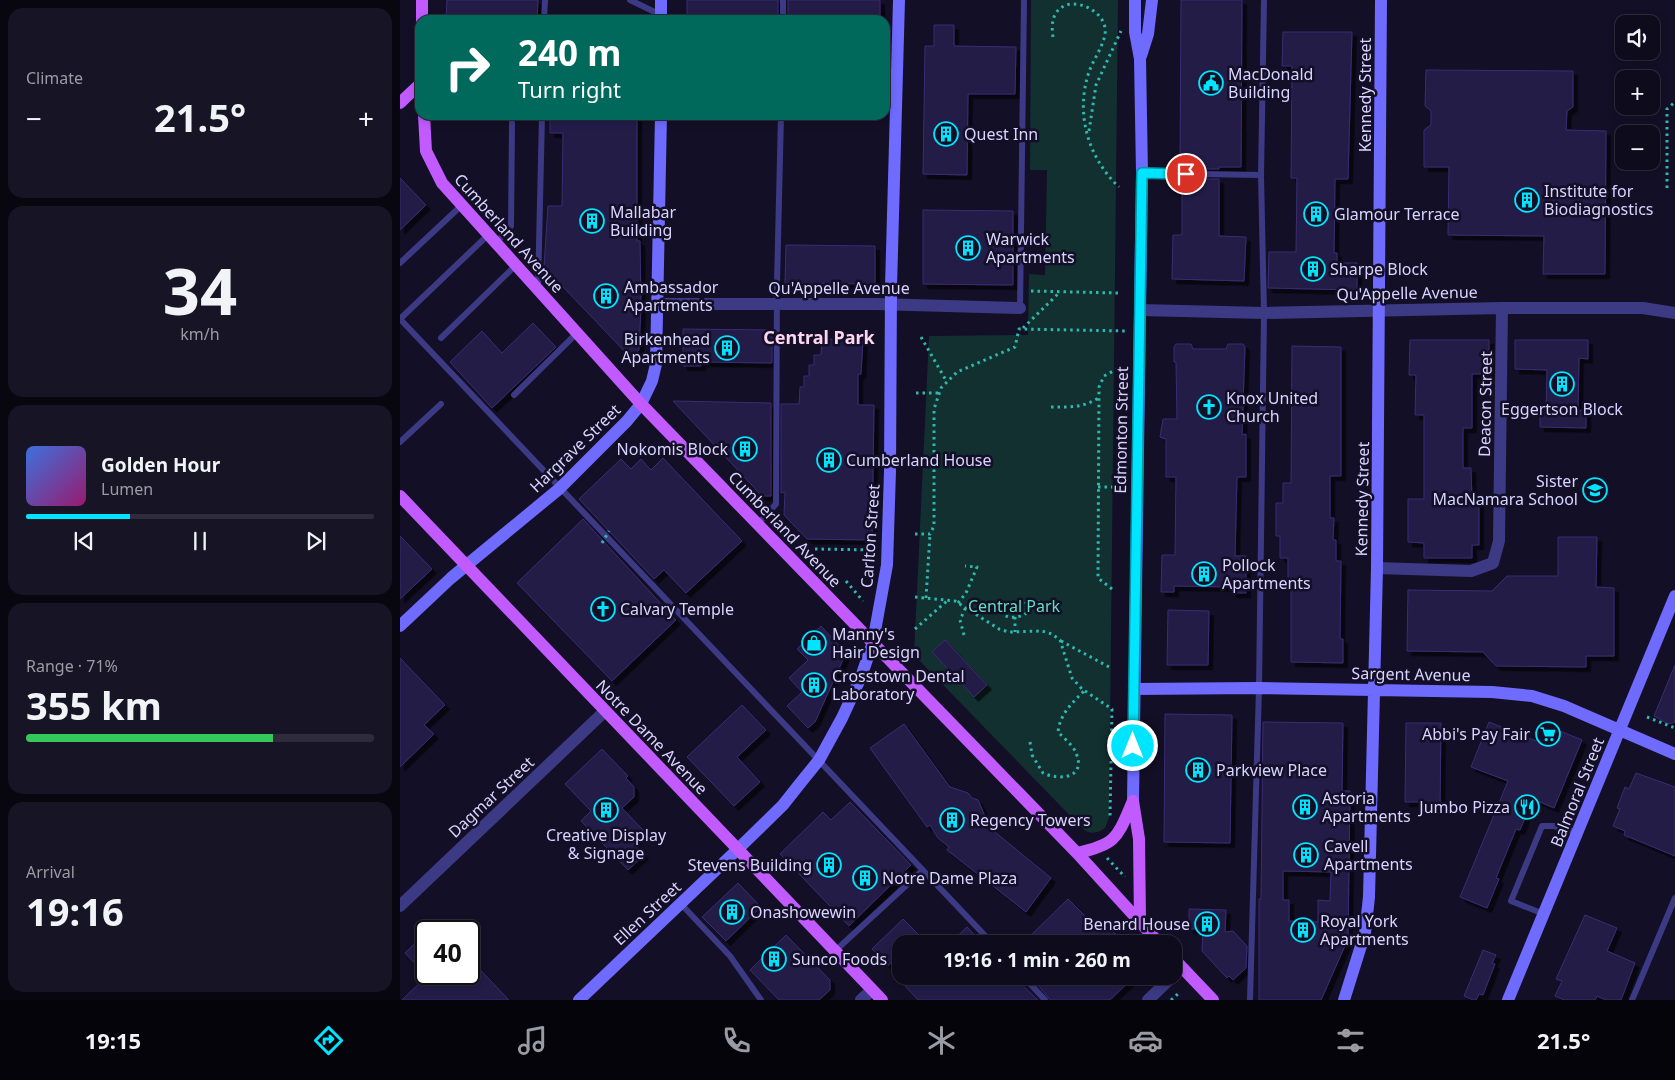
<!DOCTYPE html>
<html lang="en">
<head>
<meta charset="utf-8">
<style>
  :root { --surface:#0e0b1c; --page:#171425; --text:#f1f3f6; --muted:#9b9ba3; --line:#2e2b3b; --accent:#00e5ff }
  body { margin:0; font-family:"Noto Sans",sans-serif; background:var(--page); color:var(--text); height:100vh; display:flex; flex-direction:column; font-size:19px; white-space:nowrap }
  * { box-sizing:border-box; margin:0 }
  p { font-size:16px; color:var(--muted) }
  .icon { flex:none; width:28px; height:28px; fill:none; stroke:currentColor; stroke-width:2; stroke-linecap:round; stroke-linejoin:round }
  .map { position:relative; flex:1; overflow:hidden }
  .drawer { display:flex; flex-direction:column; gap:8px; padding:8px; background:#08060f; width:400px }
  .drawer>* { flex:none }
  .hud { position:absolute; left:15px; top:15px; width:475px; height:105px; border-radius:15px; box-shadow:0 2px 8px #0003,0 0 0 1px var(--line); background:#00695c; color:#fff; overflow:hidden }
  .controls { position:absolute; left:1215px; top:15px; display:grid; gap:10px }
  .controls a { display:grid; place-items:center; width:45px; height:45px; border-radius:10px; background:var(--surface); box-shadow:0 2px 8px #0003,0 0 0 1px var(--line); font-size:25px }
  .speed { position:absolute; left:15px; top:920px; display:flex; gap:10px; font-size:25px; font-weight:700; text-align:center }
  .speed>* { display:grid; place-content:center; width:65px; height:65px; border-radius:50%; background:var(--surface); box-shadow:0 2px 8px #0003,0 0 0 1px var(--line); line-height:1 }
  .speed .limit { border:2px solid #111; border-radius:8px; background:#fff; color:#111 }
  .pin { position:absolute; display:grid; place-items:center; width:42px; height:42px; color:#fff; margin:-21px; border:2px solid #fff; border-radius:50%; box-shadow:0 1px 5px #0007 }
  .me { position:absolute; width:55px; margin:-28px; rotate:0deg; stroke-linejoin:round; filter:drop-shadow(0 0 4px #0008) }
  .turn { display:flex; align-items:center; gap:18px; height:105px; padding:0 20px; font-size:22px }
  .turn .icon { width:65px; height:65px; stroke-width:2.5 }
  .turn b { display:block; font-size:35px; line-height:42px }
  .big { font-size:38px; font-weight:700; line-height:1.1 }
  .drawer .tile { flex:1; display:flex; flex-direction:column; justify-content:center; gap:8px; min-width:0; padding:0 18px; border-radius:15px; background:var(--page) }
  .drawer .dial { align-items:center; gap:0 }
  .dial b { font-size:65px; line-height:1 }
  .song { display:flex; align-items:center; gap:15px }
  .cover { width:60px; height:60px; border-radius:8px; background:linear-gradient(135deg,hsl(220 70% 55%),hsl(320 70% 35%)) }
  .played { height:5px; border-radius:2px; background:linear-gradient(90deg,var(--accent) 30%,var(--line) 30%) }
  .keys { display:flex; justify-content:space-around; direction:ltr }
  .heat { display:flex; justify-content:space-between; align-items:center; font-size:28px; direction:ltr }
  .charge { height:8px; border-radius:4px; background:linear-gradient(90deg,#34c759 71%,var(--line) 0) }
  .trip { position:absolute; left:492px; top:935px; width:290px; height:50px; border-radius:15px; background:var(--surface); box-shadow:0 2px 8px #0003,0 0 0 1px var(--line); font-weight:700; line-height:50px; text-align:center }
  .menu { display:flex; height:80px; justify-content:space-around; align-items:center; background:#06040b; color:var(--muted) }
  .menu .icon { width:35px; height:35px }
  .menu .active { color:var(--accent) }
  .menu b { font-size:22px; color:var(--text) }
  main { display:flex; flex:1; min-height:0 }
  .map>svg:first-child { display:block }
</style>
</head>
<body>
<main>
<section class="drawer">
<div class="tile"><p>Climate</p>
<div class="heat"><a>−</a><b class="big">21.5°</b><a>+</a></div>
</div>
<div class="tile dial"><b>34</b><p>km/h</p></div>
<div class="tile">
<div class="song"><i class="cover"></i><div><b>Golden Hour</b><p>Lumen</p></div></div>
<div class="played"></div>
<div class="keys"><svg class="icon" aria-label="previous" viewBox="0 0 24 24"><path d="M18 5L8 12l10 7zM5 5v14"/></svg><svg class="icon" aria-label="pause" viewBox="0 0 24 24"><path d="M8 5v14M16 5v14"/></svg><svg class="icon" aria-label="next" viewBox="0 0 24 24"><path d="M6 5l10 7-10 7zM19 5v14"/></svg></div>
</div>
<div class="tile"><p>Range · 71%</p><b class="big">355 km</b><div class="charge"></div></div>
<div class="tile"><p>Arrival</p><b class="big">19:16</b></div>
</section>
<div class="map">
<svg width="1275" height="1000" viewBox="0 0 1275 1000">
  <defs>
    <filter id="shadow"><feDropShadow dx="4.5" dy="4.5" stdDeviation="0" flood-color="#0009"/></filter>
  </defs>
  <rect width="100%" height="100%" fill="#130f26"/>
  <path fill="#12302f" d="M631,0H718L709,818L705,828C697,833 691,835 683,829L514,655L529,336L628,335L629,274L645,275L647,170H630Z"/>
  <path fill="#241b47" stroke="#3b2d73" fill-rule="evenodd" filter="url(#shadow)" d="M47,0H138L137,20H46Z
    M287,0H378V20H287Z
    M388,0H480V20H388Z
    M781,0H842L841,167H819V169H782L780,166Z
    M534,25H554V46L616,47L615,94H568L567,175L523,174L525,46H534Z
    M883,32H952L948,179H935L934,253H937V263H957V290L868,288L869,252H896L897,178H891L892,66H882Z
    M1026,70L1173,71V107L1167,111L1166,130L1206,131L1205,274H1143L1144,236L1048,235L1049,167H1024V130L1031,125V111L1025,106Z
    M150,115H237V241H240L241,306L239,350L234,355L229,356L144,267L148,206H162L163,133H150Z
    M0,178L26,205L0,230Z
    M782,179H819V236L846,237L844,281L772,279L773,235H782Z
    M523,210L613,211V285L523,284Z
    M386,245L475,246V284L385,283Z
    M133,323L156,347L92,408L50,362L82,331L102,353Z
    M283,329L372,330V363L301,362V366H283Z
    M422,339L463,340L461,374H458V405H474L472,540L407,539L384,515L385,492L381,493V404H399L400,387H404V376H409V365H414V355H421Z
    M1010,340H1089V374H1072V428H1063V468H1071L1072,500H1079V545H1072V558H1024V543L1008,542V499H1024V415H1015L1016,375H1009Z
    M1115,340H1188V359L1179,358L1178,410L1186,411V428L1140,427V410H1146L1147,370L1115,369Z
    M776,344H791L793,349H826L828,344H843L845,347L842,435L846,434V477H837L835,556H846V593H832L833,587L774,586V592H761L762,555H775L776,477H766V439L760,437L763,419H777L776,362H774V347Z
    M892,346L941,347V476H930V518H934L933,540H936V561H941L940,639H943V663L891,662V581H888V558H880V536H876V503H883V483H891Z
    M273,401L371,403V496H362Z
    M263,458L342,541L286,593L264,570L254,579L179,499L221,459L231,469L241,459L251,470Z
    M183,519L276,620L212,681L117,583Z
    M0,536L32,569L0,599Z
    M1158,537H1197L1196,587L1214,588V656H1186V667L1096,666L1083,652L1007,651L1008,590L1092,591L1107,576H1158Z
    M768,610L809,611L808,665H767Z
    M421,626L446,653L415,722L408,728L387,706L402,692L389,678L408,660L397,649Z
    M545,640L587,685L574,697L532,652Z
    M0,658L45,705L24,725L34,734L0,767Z
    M1275,665V722L1268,724L1254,716Z
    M342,705L366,730L337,757L360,782L334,806L287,757Z
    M765,714L832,715L830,843L764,842Z
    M863,722L943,723L942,791H950L948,939L921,1000H859V899H861ZM883,871L931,872L930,901L918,900V922L889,921V900H883Z
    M1089,722L1136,741L1143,724L1182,740L1154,808L1133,799L1120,830L1116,829L1096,878L1099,879L1087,908L1060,897L1108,781L1071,767Z
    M1006,723H1041L1040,809H1020V802H1005Z
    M504,724L550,787L568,793L572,798L578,800L590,828L651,878L626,912L547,850L549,847L538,838L530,825L527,827L470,748Z
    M202,749L228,776L226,778L234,787V797L222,808L245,832L233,843L244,855L228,870L181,821L191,811L165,784Z
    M1236,773L1275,787V856L1224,835L1225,831L1213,826L1220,809L1217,808L1225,787L1229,789Z
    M450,802L511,865L449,926L380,854L423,812L431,820Z
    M338,883L361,907L326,941L302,917Z
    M668,899L697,928L704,922L725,944H622Z
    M789,909L826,910L825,932L833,931L847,946L846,968L833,980L829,976L827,978L802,951L803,929H789Z
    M1185,915L1217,928L1207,951L1235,963L1221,1000H1206L1197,996L1195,1000H1164L1155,996L1162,981L1156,979Z
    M503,919L528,944H501V965L495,958L488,966L472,949Z
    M567,927L583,944H549Z
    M26,933V975L5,953Z
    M386,935L430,980V990L419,1000H379L350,970Z
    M1083,950L1096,955L1092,963L1095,964L1083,995L1079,994L1076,1000H1073L1064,996Z
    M69,958L109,1000H2L29,974H69Z
    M515,976H613L638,1000H518L505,986Z
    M647,976H735L710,1000H650L638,985Z"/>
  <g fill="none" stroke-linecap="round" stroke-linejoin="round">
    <path stroke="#2fb8b0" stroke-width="3" stroke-dasharray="2.5 4" stroke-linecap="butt" d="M653,37C651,24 652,11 666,5C683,0 708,15 705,34C703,47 693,60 689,72C675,113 688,158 719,187
      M689,131L696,85L721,31
      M1267,188V109L1275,102
      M631,291L718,293
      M623,328L660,292
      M521,337L547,382
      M516,393H539
      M651,407C668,407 684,408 698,398
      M698,487H715
      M515,534H530L534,526V409L541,388L557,372L615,347L619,329L726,331
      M415,549L474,550
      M446,581L463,601
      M712,589L698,578L699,387L704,376L717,369
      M515,597L555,601L599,629L609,632L642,631L652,634L660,640L672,678L682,689L712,709L710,816
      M526,598L530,534
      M558,603L566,593L577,567L565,566
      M590,603L602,604V614C610,619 620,618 628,612L626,603L640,602
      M615,617V632
      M515,629L548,600
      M564,635L560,620L566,607
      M661,641L711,668
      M507,658L511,655
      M1247,717L1275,728
      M630,742L632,755L643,773C663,782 689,776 674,749C670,743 663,737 658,732C660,714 672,703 684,691
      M707,858L725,877
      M771,1000L780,992"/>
    <path stroke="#3d3a85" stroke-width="6" d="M230,0L261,15
      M144,20L145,0
      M383,20V0
      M742,173L861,175
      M96,243L111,226L112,123
      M0,263L62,205
      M138,289L142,115
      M620,308L624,0
      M0,319L593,944
      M0,319L88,235
      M41,338L116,265
      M114,395L177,333
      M0,442L41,404
      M358,524L376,504L377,283L381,115
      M281,904L330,956L361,1000
      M1144,914L1111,901L1142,826H1154L1178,833
      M435,951L523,870
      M623,976L645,1000
      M850,1000L859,688L864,313L861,175L864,0
      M1232,1000L1275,898"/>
    <path stroke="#3d3a85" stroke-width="12" d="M258,304H476L620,308
      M740,310L864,313L1102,308H1243L1275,313
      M977,568L1071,571L1093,563L1099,541L1102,308
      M0,906L204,712
      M461,1000L472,990
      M748,1000L773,976"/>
    <path stroke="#6f6bff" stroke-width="12" d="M261,0V20
      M741,56L748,34L752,0
      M0,626L51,578L159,489L227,421L241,404L252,381L256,364L261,115
      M734,689L859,688L1092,692L1132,696L1164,706L1275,754
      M733,801L742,173L740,59L735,32V0
      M179,1000L338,849L383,805L398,786L419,760L442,718L461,677L473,642L487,565L490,471L491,287L499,0
      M944,1000L965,933L969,897L977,568L981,0
      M1108,1000L1275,596"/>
    <path stroke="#c25bff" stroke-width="12" d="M22,20V0
      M0,103L20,84
      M24,115L26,151L42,183L241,404L677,853L760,944
      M0,496L482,1000
      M733,801L739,839L740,921
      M677,853C718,844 717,837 733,801
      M774,959L813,1000"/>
    <path stroke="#2fb8b0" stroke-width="3" stroke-dasharray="2.5 4" stroke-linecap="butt" d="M202,543L209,531"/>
  </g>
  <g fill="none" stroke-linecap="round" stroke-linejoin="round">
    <g stroke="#0095a6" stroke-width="12">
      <path id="route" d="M733,746L742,173L786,174"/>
    </g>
    <use href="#route" stroke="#00e5ff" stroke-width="9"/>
  </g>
  <defs>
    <g id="civic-ring" transform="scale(1.25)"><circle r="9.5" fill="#130f26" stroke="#00e5ff" stroke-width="1.5"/><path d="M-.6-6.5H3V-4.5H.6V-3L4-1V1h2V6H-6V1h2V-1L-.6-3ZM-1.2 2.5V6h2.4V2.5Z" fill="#00e5ff"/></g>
    <g id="building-ring" transform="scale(1.25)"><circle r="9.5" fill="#130f26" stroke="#00e5ff" stroke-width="1.5"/><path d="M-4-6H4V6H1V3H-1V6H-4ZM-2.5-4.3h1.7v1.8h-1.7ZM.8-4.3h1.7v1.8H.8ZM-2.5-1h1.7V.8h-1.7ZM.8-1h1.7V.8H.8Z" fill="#00e5ff"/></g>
    <g id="church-ring" transform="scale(1.25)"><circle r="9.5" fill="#130f26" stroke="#00e5ff" stroke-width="1.5"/><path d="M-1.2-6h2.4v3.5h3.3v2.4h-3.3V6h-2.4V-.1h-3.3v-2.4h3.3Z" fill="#00e5ff"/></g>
    <g id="school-ring" transform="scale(1.25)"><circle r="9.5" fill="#130f26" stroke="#00e5ff" stroke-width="1.5"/><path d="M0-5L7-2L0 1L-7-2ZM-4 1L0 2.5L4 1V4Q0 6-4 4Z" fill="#00e5ff"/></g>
    <g id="shop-ring" transform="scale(1.25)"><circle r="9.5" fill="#130f26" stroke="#00e5ff" stroke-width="1.5"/><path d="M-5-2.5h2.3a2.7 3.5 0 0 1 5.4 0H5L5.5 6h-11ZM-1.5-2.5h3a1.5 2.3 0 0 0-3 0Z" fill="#00e5ff"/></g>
    <g id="supermarket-ring" transform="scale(1.25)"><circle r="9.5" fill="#130f26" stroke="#00e5ff" stroke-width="1.5"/><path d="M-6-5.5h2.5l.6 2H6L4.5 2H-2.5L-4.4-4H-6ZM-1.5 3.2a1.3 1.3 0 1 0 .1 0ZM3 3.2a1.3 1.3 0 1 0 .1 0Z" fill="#00e5ff"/></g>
    <g id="restaurant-ring" transform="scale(1.25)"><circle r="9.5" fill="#130f26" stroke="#00e5ff" stroke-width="1.5"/><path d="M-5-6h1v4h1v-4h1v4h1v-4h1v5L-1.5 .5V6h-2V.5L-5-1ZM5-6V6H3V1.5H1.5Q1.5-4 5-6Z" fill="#00e5ff"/></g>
  </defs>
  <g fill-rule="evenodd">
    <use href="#civic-ring" x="811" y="83"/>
    <use href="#building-ring" x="546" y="134"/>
    <use href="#building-ring" x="1127" y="200"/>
    <use href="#building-ring" x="916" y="214"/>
    <use href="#building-ring" x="192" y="221"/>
    <use href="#building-ring" x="568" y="248"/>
    <use href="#building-ring" x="913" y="269"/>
    <use href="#building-ring" x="206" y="296"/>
    <use href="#building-ring" x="327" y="348"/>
    <use href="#building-ring" x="1162" y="384"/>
    <use href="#church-ring" x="809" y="407"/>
    <use href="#building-ring" x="345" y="449"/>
    <use href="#building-ring" x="429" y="460"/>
    <use href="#school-ring" x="1195" y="490"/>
    <use href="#building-ring" x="804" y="574"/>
    <use href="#church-ring" x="203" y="609"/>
    <use href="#shop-ring" x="414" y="643"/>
    <use href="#building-ring" x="414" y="685"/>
    <use href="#supermarket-ring" x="1148" y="734"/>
    <use href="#building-ring" x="798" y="770"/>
    <use href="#building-ring" x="905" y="807"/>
    <use href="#restaurant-ring" x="1127" y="807"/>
    <use href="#building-ring" x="206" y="810"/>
    <use href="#building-ring" x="552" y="820"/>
    <use href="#building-ring" x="906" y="855"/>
    <use href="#building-ring" x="429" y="865"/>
    <use href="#building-ring" x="465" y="878"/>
    <use href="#building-ring" x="332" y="912"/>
    <use href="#building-ring" x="807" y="924"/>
    <use href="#building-ring" x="903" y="930"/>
    <use href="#building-ring" x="374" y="959"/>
  </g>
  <g text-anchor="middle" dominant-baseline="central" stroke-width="5" stroke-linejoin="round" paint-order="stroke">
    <g font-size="16" fill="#d9d4ff" stroke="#130f26" text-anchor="start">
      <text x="828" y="74">MacDonald<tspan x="828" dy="18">Building</tspan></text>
      <text x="564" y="134">Quest Inn</text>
      <text x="1144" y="191">Institute for<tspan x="1144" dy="18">Biodiagnostics</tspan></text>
      <text x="210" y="212">Mallabar<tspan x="210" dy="18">Building</tspan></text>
      <text x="934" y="214">Glamour Terrace</text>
      <text x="586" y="239">Warwick<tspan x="586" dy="18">Apartments</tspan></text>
      <text x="930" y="269">Sharpe Block</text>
      <text x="224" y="287">Ambassador<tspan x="224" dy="18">Apartments</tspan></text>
      <text x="310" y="339" text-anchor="end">Birkenhead<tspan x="310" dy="18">Apartments</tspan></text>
      <text x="826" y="398">Knox United<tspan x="826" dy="18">Church</tspan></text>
      <text x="1162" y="409" text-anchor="middle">Eggertson Block</text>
      <text x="328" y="449" text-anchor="end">Nokomis Block</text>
      <text x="446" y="460">Cumberland House</text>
      <text x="1178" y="481" text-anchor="end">Sister<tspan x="1178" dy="18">MacNamara School</tspan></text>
      <text x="822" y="565">Pollock<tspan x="822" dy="18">Apartments</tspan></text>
      <text x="220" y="609">Calvary Temple</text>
      <text x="432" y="634">Manny's<tspan x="432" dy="18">Hair Design</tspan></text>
      <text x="432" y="676">Crosstown Dental<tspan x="432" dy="18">Laboratory</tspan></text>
      <text x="1130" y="734" text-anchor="end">Abbi's Pay Fair</text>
      <text x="816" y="770">Parkview Place</text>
      <text x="922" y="798">Astoria<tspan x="922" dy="18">Apartments</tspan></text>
      <text x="1110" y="807" text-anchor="end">Jumbo Pizza</text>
      <text x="570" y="820">Regency Towers</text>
      <text x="206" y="835" text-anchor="middle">Creative Display<tspan x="206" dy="18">&amp; Signage</tspan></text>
      <text x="924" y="846">Cavell<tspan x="924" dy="18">Apartments</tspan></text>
      <text x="412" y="865" text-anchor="end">Stevens Building</text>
      <text x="482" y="878">Notre Dame Plaza</text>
      <text x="350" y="912">Onashowewin</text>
      <text x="920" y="921">Royal York<tspan x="920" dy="18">Apartments</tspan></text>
      <text x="790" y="924" text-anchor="end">Benard House</text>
      <text x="392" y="959">Sunco Foods</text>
    </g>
    <g font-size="16" fill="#d9d4ff" stroke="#130f26">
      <text transform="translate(965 95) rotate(-90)">Kennedy Street</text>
      <text transform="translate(109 233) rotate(48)">Cumberland Avenue</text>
      <text x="439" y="288">Qu'Appelle Avenue</text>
      <text transform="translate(1007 293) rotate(-1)">Qu'Appelle Avenue</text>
      <text transform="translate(1085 404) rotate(-89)">Deacon Street</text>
      <text transform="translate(721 430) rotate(-89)">Edmonton Street</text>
      <text transform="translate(175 448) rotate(-44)">Hargrave Street</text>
      <text transform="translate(962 499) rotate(-89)">Kennedy Street</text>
      <text transform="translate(385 529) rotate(46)">Cumberland Avenue</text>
      <text transform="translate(470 536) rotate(-86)">Carlton Street</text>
      <text transform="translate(1011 674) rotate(1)">Sargent Avenue</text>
      <text transform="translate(252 737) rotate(46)">Notre Dame Avenue</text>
      <text transform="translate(1177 792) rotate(-68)">Balmoral Street</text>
      <text transform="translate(91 797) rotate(-43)">Dagmar Street</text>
      <text transform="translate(247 913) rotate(-43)">Ellen Street</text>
    </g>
    <g font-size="16" fill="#5fe0c0" stroke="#130f26">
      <text x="614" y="606">Central Park</text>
    </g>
    <g font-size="18" font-weight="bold" fill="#ffd6f0" stroke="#130f26">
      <text x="419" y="337">Central Park</text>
    </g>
  </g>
</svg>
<div class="controls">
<a><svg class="icon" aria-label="sound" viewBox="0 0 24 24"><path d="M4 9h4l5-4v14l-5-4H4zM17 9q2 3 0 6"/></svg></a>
<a>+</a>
<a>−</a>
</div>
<div class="speed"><div class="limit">40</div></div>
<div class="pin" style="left:786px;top:174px;background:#d93025"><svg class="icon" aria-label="arrive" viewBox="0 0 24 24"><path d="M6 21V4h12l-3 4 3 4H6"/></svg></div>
<svg class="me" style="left:733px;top:746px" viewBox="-20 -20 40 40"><circle r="17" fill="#00e5ff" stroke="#fff" stroke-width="3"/><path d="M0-11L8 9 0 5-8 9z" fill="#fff"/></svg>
<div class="trip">19:16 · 1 min · 260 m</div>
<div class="hud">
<div class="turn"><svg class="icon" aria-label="right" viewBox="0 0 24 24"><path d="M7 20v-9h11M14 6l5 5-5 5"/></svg><div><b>240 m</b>Turn right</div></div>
</div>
</div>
</main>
<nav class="menu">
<b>19:15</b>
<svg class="icon active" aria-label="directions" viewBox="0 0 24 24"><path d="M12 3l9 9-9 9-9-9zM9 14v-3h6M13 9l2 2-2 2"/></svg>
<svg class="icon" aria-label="music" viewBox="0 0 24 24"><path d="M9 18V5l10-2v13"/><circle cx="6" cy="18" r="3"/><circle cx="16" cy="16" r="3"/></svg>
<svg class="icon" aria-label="phone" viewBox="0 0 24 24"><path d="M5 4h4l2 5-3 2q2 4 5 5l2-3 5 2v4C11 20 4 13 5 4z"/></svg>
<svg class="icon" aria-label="climate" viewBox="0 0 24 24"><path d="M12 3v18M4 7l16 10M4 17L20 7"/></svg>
<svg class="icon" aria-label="car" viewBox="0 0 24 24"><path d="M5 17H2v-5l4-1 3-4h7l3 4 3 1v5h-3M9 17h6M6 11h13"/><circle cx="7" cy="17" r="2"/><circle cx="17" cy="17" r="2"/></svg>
<svg class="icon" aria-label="filters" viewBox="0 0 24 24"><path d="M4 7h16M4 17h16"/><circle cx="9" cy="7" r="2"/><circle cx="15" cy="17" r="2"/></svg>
<b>21.5°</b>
</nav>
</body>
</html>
